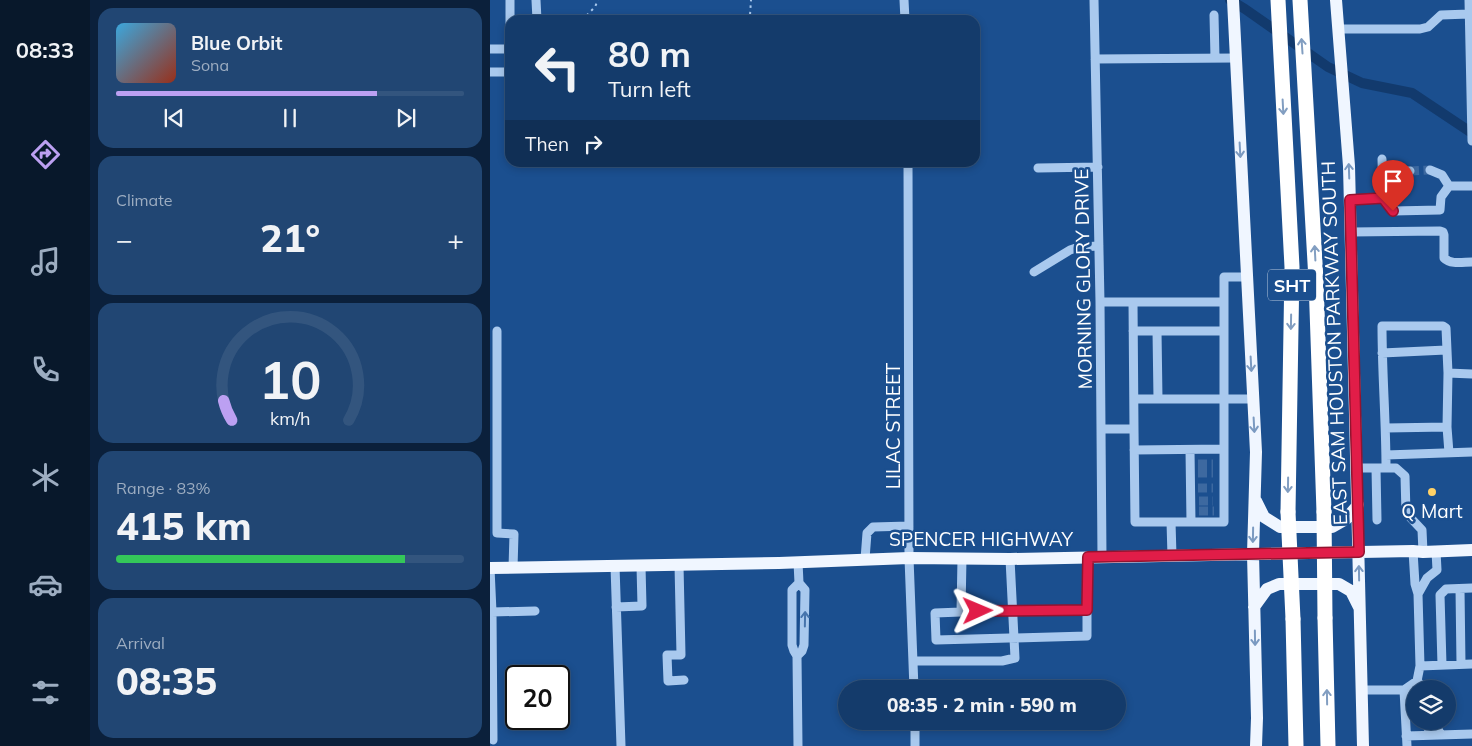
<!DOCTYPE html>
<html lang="en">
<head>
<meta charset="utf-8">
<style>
  :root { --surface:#143b6b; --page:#214673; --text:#f1f3f6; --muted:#9dadc1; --line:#33557e; --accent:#bca0f2 }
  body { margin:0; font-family:Mulish,sans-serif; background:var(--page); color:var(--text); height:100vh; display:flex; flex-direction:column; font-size:19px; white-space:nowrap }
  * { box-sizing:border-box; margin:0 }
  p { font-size:16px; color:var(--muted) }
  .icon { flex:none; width:28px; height:28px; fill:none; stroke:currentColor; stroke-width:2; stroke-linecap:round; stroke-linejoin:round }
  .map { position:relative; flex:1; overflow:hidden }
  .sheet { display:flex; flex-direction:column; gap:8px; padding:8px; background:#0b203b; width:400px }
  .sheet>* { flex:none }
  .guide { position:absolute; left:15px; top:15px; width:475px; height:152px; border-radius:15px; box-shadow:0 2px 8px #0003,0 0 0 1px var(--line); background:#143b6b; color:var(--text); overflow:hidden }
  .tools { position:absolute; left:916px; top:680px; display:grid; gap:10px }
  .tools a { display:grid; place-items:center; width:50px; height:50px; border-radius:50%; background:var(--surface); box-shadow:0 2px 8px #0003,0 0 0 1px var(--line); font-size:25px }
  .speed { position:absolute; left:15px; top:665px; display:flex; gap:10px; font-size:25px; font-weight:700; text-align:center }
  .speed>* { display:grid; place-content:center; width:65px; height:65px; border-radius:50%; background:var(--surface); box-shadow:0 2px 8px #0003,0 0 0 1px var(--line); line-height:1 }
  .speed .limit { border:2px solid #111; border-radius:8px; background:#fff; color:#111 }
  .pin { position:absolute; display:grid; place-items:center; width:42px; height:42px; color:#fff; margin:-51px -21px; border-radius:50% 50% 50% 0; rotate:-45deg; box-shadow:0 0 5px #0007 }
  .pin .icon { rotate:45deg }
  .me { position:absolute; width:55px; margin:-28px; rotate:89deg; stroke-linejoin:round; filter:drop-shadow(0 0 4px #0008) }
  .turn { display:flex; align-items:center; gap:18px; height:105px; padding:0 20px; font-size:22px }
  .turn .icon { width:65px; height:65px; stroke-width:2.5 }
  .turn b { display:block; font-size:35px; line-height:42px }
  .then { display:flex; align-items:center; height:48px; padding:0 20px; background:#0003; gap:10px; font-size:19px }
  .big { font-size:38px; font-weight:800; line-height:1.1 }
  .sheet .widget { flex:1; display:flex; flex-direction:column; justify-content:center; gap:8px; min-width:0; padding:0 18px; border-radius:15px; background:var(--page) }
  .sheet .dial { align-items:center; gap:0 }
  .dial svg { height:130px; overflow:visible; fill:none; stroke:var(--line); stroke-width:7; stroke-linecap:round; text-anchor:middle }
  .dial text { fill:var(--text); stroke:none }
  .song { display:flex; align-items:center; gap:15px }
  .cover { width:60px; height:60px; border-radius:8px; background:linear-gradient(135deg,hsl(200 70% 55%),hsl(10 70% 35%)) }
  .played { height:5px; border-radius:2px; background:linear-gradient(90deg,var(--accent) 75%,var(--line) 75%) }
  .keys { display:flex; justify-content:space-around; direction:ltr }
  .heat { display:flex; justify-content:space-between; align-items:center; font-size:28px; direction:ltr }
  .charge { height:8px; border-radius:4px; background:linear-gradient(90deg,#34c759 83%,var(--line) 0) }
  .trip { position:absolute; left:348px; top:680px; width:288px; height:50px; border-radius:25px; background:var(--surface); box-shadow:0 2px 8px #0003,0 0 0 1px var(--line); font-weight:800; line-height:50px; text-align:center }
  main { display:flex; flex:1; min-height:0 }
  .dock { display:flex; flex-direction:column; width:90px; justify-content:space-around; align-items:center; background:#08182b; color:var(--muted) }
  .dock .icon { width:35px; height:35px }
  .dock .on { color:var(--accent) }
  .dock b { font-size:22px; color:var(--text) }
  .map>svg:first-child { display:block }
</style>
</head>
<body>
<main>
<nav class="dock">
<b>08:33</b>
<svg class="icon on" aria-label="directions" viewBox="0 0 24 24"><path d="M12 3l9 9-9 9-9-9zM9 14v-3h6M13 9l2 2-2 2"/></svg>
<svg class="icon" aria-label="music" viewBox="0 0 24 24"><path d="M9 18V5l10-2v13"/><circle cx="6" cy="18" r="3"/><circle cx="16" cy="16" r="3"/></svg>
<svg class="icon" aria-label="phone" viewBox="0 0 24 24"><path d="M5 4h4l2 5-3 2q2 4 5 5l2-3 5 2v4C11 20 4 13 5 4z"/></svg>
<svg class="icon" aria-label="climate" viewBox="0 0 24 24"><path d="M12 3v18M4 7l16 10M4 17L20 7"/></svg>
<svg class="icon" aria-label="car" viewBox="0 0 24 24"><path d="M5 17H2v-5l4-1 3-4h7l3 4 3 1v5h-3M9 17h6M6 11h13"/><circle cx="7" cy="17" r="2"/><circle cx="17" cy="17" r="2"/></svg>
<svg class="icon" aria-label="filters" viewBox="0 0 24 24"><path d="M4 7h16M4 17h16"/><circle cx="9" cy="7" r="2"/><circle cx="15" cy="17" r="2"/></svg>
</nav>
<section class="sheet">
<div class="widget">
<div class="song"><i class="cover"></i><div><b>Blue Orbit</b><p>Sona</p></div></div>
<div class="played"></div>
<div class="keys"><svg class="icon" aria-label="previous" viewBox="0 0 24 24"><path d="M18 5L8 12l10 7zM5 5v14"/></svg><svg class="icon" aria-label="pause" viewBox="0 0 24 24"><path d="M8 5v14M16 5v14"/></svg><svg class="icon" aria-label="next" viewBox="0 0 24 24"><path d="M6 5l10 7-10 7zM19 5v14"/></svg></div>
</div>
<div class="widget"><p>Climate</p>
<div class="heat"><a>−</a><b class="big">21°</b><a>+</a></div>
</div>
<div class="widget dial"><svg viewBox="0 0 100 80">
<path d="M14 69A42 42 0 1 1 86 69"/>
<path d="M14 69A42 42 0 0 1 9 57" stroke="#bca0f2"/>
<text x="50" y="56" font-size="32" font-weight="700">10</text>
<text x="50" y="72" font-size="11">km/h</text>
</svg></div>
<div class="widget"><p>Range · 83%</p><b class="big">415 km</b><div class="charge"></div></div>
<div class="widget"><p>Arrival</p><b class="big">08:35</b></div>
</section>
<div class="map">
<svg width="982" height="746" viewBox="0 0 982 746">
  <rect width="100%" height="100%" fill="#1b4f8f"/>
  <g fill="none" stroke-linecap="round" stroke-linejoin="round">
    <path stroke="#123a6d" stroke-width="10" d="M740,0L755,9L838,67L872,83L922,93L982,133"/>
    <path stroke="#3d69a0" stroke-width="9" stroke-dasharray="9 4.5" stroke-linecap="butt" d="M920,171L940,170
      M708,464H723
      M708,473H723
      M708,488H723
      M709,501H723
      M709,511H724"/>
    <path stroke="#a9c9ee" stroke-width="2" stroke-dasharray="2.5 4" stroke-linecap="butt" d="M92,20L105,7L108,0
      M257,20L260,15L261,0"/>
    <path stroke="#a9c9ee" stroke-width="9" d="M46,0L47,20
      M414,0L415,20
      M604,0L610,302L612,557
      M979,0L982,141
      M724,15L725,58
      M848,29H930L938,27L951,15L979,14
      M0,49H20V0
      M605,59L746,58
      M0,72H20
      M418,162L419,558L424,689
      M548,168L608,167
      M940,170L952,175L959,186
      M892,172L920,171
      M893,198L903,211L950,210L951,197L959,186H982
      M860,200L893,198L892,159
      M861,232L950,231L953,232L954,235V258C961,265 973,262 982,262
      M544,272L580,250L589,247L609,246
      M610,302H643L644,429H612
      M643,302H734V277H757
      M7,331V533L24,534L23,568
      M643,331H734
      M667,331L668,399
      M892,353L956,350
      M644,399H763
      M957,427L959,453
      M896,428L957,427L958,373
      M644,429L645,522H734V302
      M644,450L734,449
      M700,450L701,522
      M896,455L982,452
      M867,468H906L915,476L916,513L932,530L933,552
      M886,468L887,520
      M896,468C896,420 892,374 892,326H953L956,328L958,373L982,374
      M681,522L682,556
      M472,558L471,612L597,610L598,557
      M375,559L377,533L383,527L419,526
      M189,565L191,655H177L178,681L194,680
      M125,566L131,746
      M0,568L2,612L45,611
      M970,589L971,664
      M928,594L937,578L947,570L946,551
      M126,607L152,606L151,566
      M2,612L3,740
      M471,612L445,613L446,640L597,636V610
      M307,656L312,651L314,645L315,590L309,583L308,562
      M424,661H512L525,658L520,559
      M952,665L950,595L956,589L982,588
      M930,666L982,664
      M927,681L935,689
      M872,690H914L927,681L930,666L928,594L925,584L923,551
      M914,690L917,746
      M425,721V746
      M938,721V728L941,731H949
      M916,736L982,734
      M308,746L307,656L304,651L302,645V590L309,583"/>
    <path stroke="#f0f6ff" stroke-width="12" d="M743,0L766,452L763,554L767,718L766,746
      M846,0L859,166L873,746
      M766,501L774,517L790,527H842L856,519L868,505
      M0,568L289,563L419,558L520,559L923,551L933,552L982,550
      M764,607L777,589L789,584H849L861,591L869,607"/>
    <path stroke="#fff" stroke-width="15" d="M788,0L802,267L798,512
      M810,0L826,280L834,512
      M835,618L838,746
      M803,619L806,746"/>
    <path stroke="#fff" stroke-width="15" d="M798,512L803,619
      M834,512L835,618"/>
  </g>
  <defs><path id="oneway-shaft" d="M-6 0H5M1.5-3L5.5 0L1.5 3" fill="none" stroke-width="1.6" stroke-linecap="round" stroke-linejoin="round" transform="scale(1.25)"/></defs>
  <g stroke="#829ec1">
    <use href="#oneway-shaft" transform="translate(812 46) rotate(-94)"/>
    <use href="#oneway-shaft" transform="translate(793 107) rotate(87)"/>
    <use href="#oneway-shaft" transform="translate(825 253) rotate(-93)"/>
    <use href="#oneway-shaft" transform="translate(801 322) rotate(91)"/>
    <use href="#oneway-shaft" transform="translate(798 485) rotate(91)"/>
    <use href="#oneway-shaft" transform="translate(837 697) rotate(-91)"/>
  </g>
  <g stroke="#7b9ac1">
    <use href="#oneway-shaft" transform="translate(750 150) rotate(87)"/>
    <use href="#oneway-shaft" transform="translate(859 171) rotate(-92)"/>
    <use href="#oneway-shaft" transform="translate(761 364) rotate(87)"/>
    <use href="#oneway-shaft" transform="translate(764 425) rotate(87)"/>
    <use href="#oneway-shaft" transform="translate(763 535) rotate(91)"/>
    <use href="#oneway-shaft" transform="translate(869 573) rotate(-91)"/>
    <use href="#oneway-shaft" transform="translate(765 638) rotate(89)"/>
  </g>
  <use stroke="#4674ac" href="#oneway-shaft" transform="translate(315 619) rotate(-89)"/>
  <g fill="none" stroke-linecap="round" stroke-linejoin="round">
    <g stroke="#92132f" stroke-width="12">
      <path id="route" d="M488,611L597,610L598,557L869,552L860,200L893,198L903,211"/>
    </g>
    <use href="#route" stroke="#e11d48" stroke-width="9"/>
  </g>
  <circle fill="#ffd166" stroke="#1b4f8f" stroke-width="2" cx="942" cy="492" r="5"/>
  <g text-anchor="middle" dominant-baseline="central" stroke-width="5" stroke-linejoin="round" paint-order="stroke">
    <rect fill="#1b4f8f" stroke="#bbcadd" stroke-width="1" x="778" y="269.5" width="48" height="31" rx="4"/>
    <g font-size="18" font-weight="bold" fill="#fff">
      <text x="802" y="285">SHT</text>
    </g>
    <g font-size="19" fill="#fff" stroke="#1b4f8f">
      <text transform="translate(593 279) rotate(-91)">MORNING GLORY DRIVE</text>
      <text transform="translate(844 343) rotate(-92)">EAST SAM HOUSTON PARKWAY SOUTH</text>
      <text transform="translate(403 426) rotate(-90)">LILAC STREET</text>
      <text x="491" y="539">SPENCER HIGHWAY</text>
    </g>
    <g font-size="19" fill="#fff" stroke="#1b4f8f">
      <text x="942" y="511">Q Mart</text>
    </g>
  </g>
</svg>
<div class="tools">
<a><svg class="icon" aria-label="layers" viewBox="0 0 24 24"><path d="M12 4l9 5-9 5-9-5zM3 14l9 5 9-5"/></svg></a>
</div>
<div class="speed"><div class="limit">20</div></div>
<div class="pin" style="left:903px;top:211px;background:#d93025"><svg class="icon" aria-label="arrive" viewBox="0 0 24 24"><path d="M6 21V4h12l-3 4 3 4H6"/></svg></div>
<svg class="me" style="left:488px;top:611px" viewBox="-20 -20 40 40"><path d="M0-17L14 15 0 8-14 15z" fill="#e11d48" stroke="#fff" stroke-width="4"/></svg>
<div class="trip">08:35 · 2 min · 590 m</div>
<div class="guide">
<div class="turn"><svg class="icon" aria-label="left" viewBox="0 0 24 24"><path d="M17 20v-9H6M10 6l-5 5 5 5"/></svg><div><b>80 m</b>Turn left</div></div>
<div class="then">Then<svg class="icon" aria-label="right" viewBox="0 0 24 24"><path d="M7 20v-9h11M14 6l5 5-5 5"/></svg></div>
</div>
</div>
</main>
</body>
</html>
